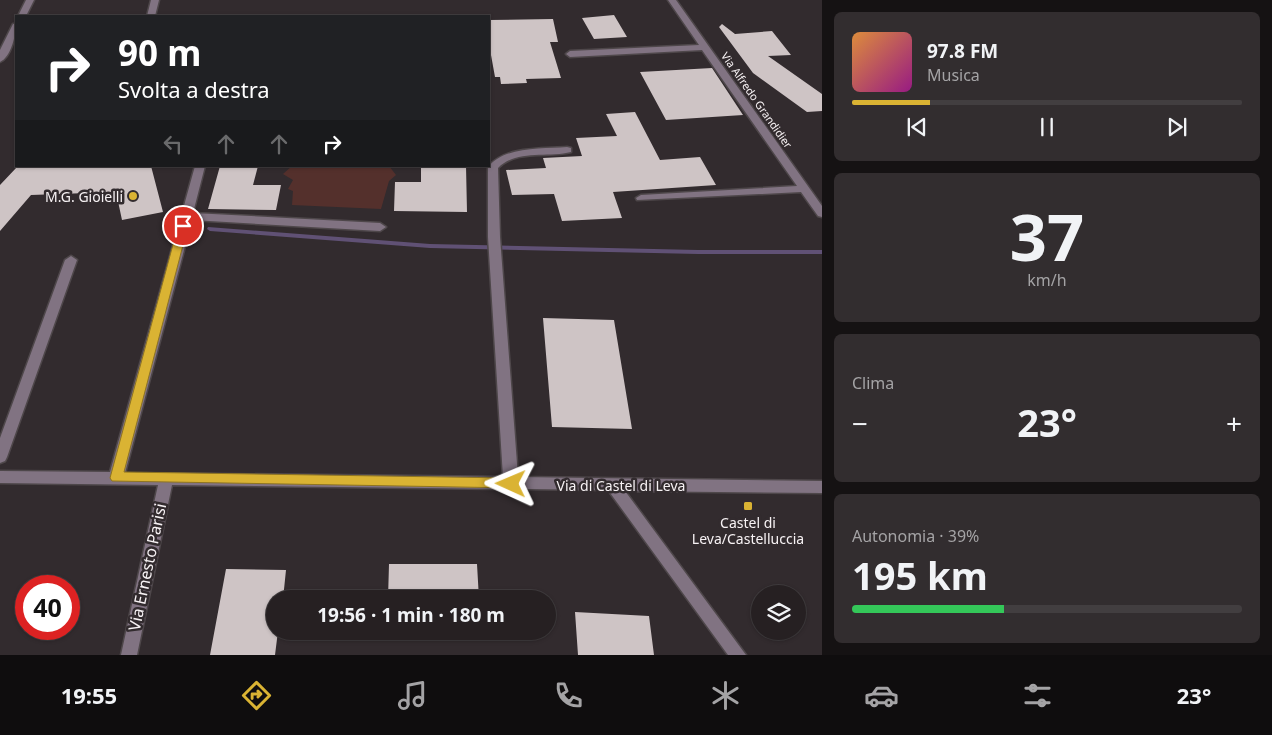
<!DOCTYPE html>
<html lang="it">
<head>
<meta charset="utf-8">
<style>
  :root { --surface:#262022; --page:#322d2f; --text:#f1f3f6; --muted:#a4a3a5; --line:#423e40; --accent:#dab333 }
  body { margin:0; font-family:"Noto Sans",sans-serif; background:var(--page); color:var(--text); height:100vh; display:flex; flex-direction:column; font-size:19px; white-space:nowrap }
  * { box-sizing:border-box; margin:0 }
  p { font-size:16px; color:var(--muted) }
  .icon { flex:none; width:28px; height:28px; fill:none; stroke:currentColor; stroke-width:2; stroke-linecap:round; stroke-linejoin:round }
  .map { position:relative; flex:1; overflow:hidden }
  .panel { display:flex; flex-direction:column; gap:12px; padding:12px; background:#151213; width:450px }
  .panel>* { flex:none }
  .top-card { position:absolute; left:15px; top:15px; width:475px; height:152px; border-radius:0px; box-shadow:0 1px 4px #0004,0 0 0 1px var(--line); background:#202124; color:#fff; overflow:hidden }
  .controls { position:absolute; left:751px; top:585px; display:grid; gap:10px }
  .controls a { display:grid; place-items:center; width:55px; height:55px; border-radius:50%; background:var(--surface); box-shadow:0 1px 4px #0004,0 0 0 1px var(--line); font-size:25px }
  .speed { position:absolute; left:15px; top:575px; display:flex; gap:10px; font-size:25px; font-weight:700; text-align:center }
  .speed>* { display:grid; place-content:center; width:65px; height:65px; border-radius:50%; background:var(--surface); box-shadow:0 1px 4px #0004,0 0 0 1px var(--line); line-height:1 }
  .speed .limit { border:8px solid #d22; background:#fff; color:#111 }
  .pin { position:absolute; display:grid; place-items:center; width:42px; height:42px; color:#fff; margin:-21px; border:2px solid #fff; border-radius:50%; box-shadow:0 1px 5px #0007 }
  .me { position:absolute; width:55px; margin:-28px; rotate:271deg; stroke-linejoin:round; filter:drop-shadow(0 0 4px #0008) }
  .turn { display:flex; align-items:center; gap:18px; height:105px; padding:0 20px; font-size:22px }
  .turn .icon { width:65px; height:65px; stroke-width:2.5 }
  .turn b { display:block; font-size:35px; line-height:42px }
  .lanes { display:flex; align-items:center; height:48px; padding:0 20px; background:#0003; justify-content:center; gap:25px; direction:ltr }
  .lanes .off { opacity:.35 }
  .big { font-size:38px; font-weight:700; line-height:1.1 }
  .panel .card { flex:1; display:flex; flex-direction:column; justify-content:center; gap:8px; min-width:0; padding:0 18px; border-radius:8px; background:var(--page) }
  .panel .dial { align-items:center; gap:0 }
  .dial b { font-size:65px; line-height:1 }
  .song { display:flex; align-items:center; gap:15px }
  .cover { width:60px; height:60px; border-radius:8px; background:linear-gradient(135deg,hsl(30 70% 55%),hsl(310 70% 35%)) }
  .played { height:5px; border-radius:2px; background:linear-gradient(90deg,var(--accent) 20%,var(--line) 20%) }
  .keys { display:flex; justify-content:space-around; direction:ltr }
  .heat { display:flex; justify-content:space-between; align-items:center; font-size:28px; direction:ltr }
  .charge { height:8px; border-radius:4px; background:linear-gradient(90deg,#34c759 39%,var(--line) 0) }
  .trip { position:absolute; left:266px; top:590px; width:290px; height:50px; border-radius:25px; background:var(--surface); box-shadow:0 1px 4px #0004,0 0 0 1px var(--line); font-weight:700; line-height:50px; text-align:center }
  .tabs { display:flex; height:80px; justify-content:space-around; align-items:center; background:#0f0d0e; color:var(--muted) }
  .tabs .icon { width:35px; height:35px }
  .tabs .selected { color:var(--accent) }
  .tabs b { font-size:22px; color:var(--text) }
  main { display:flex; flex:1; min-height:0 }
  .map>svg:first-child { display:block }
</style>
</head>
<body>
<main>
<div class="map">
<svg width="822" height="655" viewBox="0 0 822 655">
  <rect width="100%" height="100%" fill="#322b2e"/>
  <path fill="#54302c" d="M292,166H389L396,175L389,181L381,209L292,205L293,191L288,189L293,180L283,174Z"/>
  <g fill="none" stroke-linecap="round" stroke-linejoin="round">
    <path fill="#605175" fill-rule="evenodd" d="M208,227L430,244L698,250H822V254H698L430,248L210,231L207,229Z"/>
  </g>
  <path fill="#cec4c5" d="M614,15L627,37L594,39L582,18Z
    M553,19L558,42H550L561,78L526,79L527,83L501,84L500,77H495L489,44V20Z
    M722,24L735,34L772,31L791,55L768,56L822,94V111L807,112L753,73L719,27Z
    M712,68L743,115L666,120L640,72Z
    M635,112L660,160L700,157L716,185L613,192L622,218L562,221L554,194L512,195L506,170L546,168L543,158L582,156L576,138L617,136L606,114Z
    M151,166L163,212L122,220L116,192L31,195L0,231V185L17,167Z
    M220,166H258L253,185H281L276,210L208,209Z
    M421,166H466L467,212L394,211L395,182H421Z
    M543,318L614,320L632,429L552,427Z
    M389,564H477L479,599H388Z
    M226,569L286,570L283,599H275V631H278L275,655H210Z
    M575,612L649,616L654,655H578Z
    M387,631H480V634H387Z"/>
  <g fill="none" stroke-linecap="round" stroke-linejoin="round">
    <g stroke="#4e474a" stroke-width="3">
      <path id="minor" d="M26,0H34L26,16H18Z
        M151,0H159L155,16H147Z
        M668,0H676L822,206V217L818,216L801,192L637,200L636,198L641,195L797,186L702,50L570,57L566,54L570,51L699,45Z
        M13,24H16C16,35 11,57 0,62V50Z
        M567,147L571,148V152C547,158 517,149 498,168L500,237L518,477L822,481V493L625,491L746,655H728L608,490L172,485L137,655H121L158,485L0,483V471L110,472L195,166H205L193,213L380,223L386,227L380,231L192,220L125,473L503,477L488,237V167C505,146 542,149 567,147Z
        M71,256L77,260L7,457L5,461L0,463V438L65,260Z"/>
    </g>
    <use href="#minor" fill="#817382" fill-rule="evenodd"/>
  </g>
  <path fill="#dab333" stroke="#8e7421" d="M183,222L188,226L124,472L511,478L518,484L516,488L112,481L110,478L178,226Z"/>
  <g fill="#dab333" stroke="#322b2e" stroke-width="2">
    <circle cx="133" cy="196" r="5"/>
    <rect x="743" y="501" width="10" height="10" rx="2.5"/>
  </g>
  <g text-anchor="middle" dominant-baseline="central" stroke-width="5" stroke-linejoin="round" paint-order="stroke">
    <g font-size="11" fill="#f7f2f4" stroke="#322b2e">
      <text transform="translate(757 100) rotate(55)">Via Alfredo Grandidier</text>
    </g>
    <g font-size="14" fill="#f7f2f4" stroke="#322b2e" text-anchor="end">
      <text x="123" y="196">M.G. Gioielli</text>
      <text x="748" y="522" text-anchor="middle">Castel di<tspan x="748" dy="16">Leva/Castelluccia</tspan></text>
    </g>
    <g font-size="14" fill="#f7f2f4" stroke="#322b2e">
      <text x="621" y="485">Via di Castel di Leva</text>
    </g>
    <g font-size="16" fill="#f7f2f4" stroke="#322b2e">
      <text transform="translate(147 567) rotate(-78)">Via Ernesto Parisi</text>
    </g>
  </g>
</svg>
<div class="controls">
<a><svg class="icon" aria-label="layers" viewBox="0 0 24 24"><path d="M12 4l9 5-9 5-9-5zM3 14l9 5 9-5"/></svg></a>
</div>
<div class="speed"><div class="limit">40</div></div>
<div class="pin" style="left:183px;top:226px;background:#d93025"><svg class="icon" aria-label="arrive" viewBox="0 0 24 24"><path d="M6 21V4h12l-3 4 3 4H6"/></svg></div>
<svg class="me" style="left:511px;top:484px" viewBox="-20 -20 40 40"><path d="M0-17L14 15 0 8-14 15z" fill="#dab333" stroke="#fff" stroke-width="4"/></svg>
<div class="trip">19:56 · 1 min · 180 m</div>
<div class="top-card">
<div class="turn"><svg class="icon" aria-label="right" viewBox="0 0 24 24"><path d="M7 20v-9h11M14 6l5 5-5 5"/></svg><div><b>90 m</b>Svolta a destra</div></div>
<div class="lanes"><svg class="icon off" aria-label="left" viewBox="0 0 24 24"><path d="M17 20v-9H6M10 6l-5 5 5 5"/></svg><svg class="icon off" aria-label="ahead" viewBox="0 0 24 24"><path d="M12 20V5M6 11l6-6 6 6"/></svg><svg class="icon off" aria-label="ahead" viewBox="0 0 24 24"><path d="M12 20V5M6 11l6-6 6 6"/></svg><svg class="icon" aria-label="right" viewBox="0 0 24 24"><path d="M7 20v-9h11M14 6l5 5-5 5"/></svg></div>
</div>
</div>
<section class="panel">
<div class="card">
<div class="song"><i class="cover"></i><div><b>97.8 FM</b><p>Musica</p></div></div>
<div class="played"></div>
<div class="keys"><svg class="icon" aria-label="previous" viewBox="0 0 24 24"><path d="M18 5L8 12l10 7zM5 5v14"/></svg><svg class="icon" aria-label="pause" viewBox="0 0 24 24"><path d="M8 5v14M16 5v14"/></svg><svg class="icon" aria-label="next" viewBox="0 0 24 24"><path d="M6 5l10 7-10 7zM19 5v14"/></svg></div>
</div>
<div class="card dial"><b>37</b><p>km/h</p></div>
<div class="card"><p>Clima</p>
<div class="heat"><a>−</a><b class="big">23°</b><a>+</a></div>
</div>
<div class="card"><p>Autonomia · 39%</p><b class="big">195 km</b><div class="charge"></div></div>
</section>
</main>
<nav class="tabs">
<b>19:55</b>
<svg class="icon selected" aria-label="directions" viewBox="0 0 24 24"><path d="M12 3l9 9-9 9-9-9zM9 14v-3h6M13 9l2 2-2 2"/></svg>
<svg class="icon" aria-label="music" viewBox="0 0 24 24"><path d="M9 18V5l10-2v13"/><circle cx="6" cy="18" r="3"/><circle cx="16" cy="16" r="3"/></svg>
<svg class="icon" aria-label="phone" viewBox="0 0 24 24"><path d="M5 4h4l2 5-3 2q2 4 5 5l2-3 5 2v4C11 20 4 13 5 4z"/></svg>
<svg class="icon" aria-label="climate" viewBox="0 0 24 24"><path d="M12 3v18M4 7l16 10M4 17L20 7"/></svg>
<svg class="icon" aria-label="car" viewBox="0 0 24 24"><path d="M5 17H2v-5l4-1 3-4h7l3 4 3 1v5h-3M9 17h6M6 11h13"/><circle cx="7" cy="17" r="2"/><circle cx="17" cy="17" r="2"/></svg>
<svg class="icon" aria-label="filters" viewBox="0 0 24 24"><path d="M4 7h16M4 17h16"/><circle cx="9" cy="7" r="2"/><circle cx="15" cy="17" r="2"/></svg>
<b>23°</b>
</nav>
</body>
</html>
